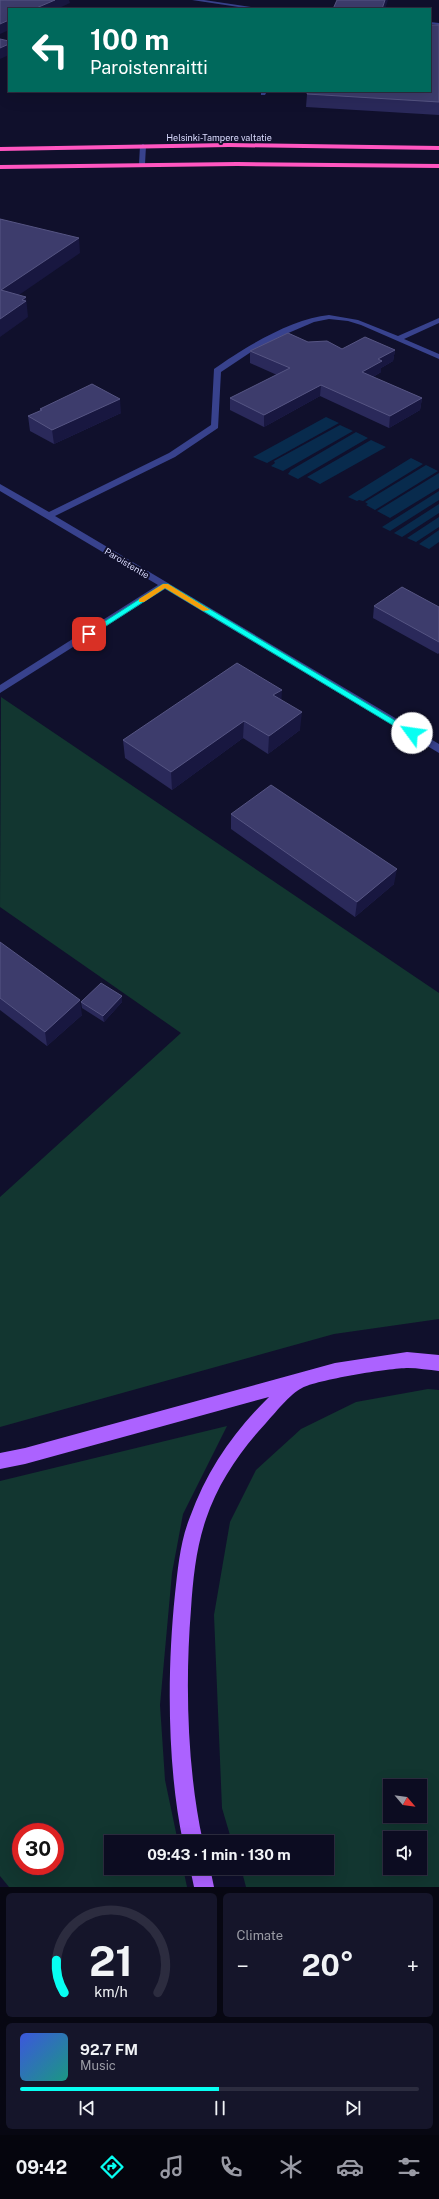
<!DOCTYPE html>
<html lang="en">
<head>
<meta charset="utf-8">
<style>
  :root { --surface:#0c0c21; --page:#15152a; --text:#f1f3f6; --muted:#9a9ba5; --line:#2c2c3f; --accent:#07fff2 }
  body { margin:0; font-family:"Public Sans",sans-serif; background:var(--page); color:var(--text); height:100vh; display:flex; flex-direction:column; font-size:15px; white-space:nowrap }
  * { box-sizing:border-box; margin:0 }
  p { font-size:13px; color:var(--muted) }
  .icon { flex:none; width:22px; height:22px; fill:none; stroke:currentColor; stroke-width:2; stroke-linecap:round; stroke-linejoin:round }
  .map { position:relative; height:1887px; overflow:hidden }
  .side { display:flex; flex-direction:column; gap:6px; padding:6px; background:#070712; flex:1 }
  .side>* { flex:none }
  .top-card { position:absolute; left:8px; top:8px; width:423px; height:84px; border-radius:0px; box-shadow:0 4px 16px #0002,0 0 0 1px var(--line); background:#00695c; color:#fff; overflow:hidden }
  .needle { width:26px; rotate:119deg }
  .buttons { position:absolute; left:383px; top:1779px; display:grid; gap:8px }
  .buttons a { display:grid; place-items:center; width:44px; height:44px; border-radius:0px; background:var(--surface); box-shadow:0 4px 16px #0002,0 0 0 1px var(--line); font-size:20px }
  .speed { position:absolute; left:12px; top:1823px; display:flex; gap:8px; font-size:20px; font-weight:700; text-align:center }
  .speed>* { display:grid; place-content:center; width:52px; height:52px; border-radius:50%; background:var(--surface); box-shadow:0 4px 16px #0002,0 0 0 1px var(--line); line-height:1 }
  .speed .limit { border:6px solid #d22; background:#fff; color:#111 }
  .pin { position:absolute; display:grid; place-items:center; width:34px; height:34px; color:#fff; margin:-17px; border-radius:8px; box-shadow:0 2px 6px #0006 }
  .me { position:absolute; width:44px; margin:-22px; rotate:301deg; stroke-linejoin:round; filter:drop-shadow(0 0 3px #0008) }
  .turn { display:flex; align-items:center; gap:14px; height:84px; padding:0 16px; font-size:18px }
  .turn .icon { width:52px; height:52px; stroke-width:2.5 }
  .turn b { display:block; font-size:28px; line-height:34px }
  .big { font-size:30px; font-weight:700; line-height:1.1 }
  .side .tile { flex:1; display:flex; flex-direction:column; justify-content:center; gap:6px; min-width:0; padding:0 14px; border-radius:6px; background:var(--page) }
  .side .dial { align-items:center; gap:0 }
  .dial svg { height:104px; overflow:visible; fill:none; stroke:var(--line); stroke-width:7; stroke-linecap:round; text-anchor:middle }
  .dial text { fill:var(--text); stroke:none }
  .song { display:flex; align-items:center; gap:12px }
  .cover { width:48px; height:48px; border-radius:6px; background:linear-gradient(135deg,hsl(230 70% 55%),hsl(170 70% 35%)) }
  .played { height:4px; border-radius:2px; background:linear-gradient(90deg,var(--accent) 50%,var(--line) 50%) }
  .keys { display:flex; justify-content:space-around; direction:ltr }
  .heat { display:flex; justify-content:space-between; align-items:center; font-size:22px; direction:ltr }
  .side .tiles { flex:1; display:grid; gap:6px; grid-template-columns:1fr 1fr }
  .tile:last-child { grid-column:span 2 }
  .trip { position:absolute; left:104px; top:1835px; width:230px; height:40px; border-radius:0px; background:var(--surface); box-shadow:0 4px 16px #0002,0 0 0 1px var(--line); font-weight:700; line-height:40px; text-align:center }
  .dock { display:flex; height:64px; justify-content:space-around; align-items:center; background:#05050d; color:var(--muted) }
  .dock .icon { width:28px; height:28px }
  .dock .current { color:var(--accent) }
  .dock b { font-size:18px; color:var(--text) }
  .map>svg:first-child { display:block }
</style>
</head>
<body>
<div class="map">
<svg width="439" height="1887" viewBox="0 0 439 1887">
  <rect width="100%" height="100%" fill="#10102c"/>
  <path fill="#123630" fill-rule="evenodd" d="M1,697L439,993V1319L334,1334L0,1427V1197L181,1033L0,907Z
    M428,1389L439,1390V1887H246L241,1868H327V1842H232L222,1808L214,1615L230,1522L256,1470L301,1429L356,1402ZM390,1786H420V1816H390ZM390,1838H420V1868H390Z
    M227,1426L183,1514L172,1573L160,1705L165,1780L178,1842H111V1868H183L187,1887H9L0,1876V1481ZM21,1832H55V1866H21Z"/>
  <path fill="#082b4d" d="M326,417L339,423L267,463L253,457Z
    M340,425L353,431L283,471L271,466L275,463L274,461Z
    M356,432L368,438L298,479L288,474L291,470Z
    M371,440L386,447L320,484L307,477Z
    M411,458L423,464L363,501L359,500L357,501L348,497Z
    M426,465L438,471L375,510L366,505L368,504L365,502Z
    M439,473V488L390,518L377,511Z
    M439,491V500L390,531L382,527Z
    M439,504V513L402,537L394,533Z
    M439,517V527L416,542L407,538Z
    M439,530V542L429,549L419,544Z"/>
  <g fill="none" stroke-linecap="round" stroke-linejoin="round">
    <path fill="#38428d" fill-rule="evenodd" d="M192,0H204L264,9H252Z
      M430,22L439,23V25L430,24Z
      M261,91H267L265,95H261Z
      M143,144L146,146L145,164L142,166L139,164L140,146Z
      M329,315L358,320L398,336L439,318V323L404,339L439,354V359L361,325L348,321L329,319L314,322L286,334L254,350L221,372L218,428L175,457L55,516L439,744V753L165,589L0,693V685L158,585L0,491V484L49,512L169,453L211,425L214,369C243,348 293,318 329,315Z"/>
    <path fill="#ac62ff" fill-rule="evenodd" d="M407,1352L439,1355V1371C429,1370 418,1368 408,1368C390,1368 316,1380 302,1388C290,1394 275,1413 266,1423C240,1451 218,1483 206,1519C196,1548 193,1579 191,1609C185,1683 187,1769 203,1842H183C167,1766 167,1671 175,1594C178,1568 180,1542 190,1517C207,1470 234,1431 269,1397L25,1464L0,1469V1453L25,1448L335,1363Z
      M190,1868H210L214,1887H194Z"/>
    <path fill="#ff56c0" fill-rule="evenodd" d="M229,143L439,146V150L229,147L0,151V147Z
      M237,162L439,164V168L237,166L0,169V165Z"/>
  </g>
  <path fill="#2a295a" d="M439,25V115L306,107L307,94L430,91Z
    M308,342L342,349L395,350L393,361L381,368V372L373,377L422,398L420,410L389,428L320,396L264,427L230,410V398L277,375L250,363V351Z
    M40,409L121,413L54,444L30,431L28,416L40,411Z
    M374,606L439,607V653L438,654L373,618Z
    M281,700L300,730L268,754L243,738L172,790L125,758L123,740Z
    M231,814L394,884L355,917L231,829Z
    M0,942L82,1015L47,1046L0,1010Z
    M122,996V1002L104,1022L82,1008L81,1002Z"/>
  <path fill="#181740" d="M55,0H69L70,3L57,9H34Z
    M385,0H388L385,9H382Z
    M9,20V30L0,34V24Z
    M9,44V55L0,59V48Z
    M79,238L80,253L3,306L1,290Z
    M26,297L28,317L0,337V319Z
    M395,350L393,361L381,368V372L361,384L362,372L378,359Z
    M321,385L320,396L264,427V415Z
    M422,398L420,410L389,428L390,416Z
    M120,399L121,413L54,444L52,430Z
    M282,690L281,707L273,695Z
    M302,712L300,730L268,754L269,736Z
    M244,721L243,738L172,790L171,772Z
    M397,869L394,884L355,917L357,902Z
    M122,996V1002L104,1022L103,1016Z
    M80,1000L82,1015L47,1046L45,1032Z"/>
  <path fill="#3d3c6c" stroke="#565583" d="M0,0H55L34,9H9V20L0,24Z
    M337,0H385L382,9H333Z
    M430,25H439V102L307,94L308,91H430Z
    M0,39L9,41V44L0,48Z
    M0,219L79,238L1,290L26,297L22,300L26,301L0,319Z
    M288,333L308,342L327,341L342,349L365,337L395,350L378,359L382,361L362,372L422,398L390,416L321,385L264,415L230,398L290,368L250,351Z
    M92,384L120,399L52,430L28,416L42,410L40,409Z
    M402,587L439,607V642L374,606Z
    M237,663L282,690L273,695L302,712L269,736L244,721L171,772L123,740Z
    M271,785L397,869L357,902L231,814Z
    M0,942L80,1000L45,1032L0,998Z
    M101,983L122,996L103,1016L81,1002Z"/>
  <path fill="#07fff2" stroke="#05a69d" d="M163,584H168L416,733L409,735L165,588L92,635L85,634Z"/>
  <path fill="#f59e0b" d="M163,584H168L210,610L203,611L165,588L144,602H139V599Z"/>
  <g text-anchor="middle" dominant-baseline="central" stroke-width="4" stroke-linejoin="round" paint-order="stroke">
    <g font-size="9" fill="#dbdcff" stroke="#10102c">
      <text x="219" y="137">Helsinki-Tampere valtatie</text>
      <text transform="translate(127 563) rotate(31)">Paroistentie</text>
    </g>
  </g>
</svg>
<div class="buttons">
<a><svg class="needle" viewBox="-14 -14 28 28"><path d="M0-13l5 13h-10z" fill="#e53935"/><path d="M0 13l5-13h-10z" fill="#9a9ba5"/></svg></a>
<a><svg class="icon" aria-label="sound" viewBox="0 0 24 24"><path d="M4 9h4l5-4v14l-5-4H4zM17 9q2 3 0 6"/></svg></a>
</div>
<div class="speed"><div class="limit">30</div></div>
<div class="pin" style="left:89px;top:634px;background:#d93025"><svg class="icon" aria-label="arrive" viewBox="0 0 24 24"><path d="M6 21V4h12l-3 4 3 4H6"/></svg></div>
<svg class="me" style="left:412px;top:733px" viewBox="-20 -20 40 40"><circle r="19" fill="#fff"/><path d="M0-13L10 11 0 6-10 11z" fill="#07fff2"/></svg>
<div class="trip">09:43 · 1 min · 130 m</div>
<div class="top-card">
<div class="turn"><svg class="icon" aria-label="left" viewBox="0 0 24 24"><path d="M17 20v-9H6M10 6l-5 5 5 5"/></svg><div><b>100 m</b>Paroistenraitti</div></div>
</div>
</div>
<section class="side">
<div class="tiles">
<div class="tile dial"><svg viewBox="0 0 100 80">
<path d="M14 69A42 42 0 1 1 86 69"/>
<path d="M14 69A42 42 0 0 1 8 44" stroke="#07fff2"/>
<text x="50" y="56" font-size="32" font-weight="700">21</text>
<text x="50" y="72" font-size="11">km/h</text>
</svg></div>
<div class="tile"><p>Climate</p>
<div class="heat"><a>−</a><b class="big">20°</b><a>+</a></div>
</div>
<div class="tile">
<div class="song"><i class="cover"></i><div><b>92.7 FM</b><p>Music</p></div></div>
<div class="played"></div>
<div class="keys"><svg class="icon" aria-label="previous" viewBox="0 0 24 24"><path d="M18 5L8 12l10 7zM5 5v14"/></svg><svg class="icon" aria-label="pause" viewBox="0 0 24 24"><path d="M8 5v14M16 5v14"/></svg><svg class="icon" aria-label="next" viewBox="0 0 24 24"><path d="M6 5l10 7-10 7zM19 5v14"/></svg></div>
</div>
</div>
</section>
<nav class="dock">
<b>09:42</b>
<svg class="icon current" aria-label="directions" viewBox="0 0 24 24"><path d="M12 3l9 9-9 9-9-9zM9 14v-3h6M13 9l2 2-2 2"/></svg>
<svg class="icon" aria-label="music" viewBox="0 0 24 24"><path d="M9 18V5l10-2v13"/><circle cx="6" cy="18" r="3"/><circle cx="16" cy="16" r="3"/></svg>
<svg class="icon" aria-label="phone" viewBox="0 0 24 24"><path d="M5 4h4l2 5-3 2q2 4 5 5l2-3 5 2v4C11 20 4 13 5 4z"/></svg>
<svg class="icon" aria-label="climate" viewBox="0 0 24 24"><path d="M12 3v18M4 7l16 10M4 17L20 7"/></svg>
<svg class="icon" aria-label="car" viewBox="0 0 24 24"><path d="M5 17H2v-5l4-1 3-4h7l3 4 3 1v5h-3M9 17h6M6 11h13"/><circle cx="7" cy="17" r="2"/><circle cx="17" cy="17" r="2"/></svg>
<svg class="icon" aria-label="filters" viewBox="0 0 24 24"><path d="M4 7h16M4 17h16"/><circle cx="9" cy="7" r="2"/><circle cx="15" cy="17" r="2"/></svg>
</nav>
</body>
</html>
